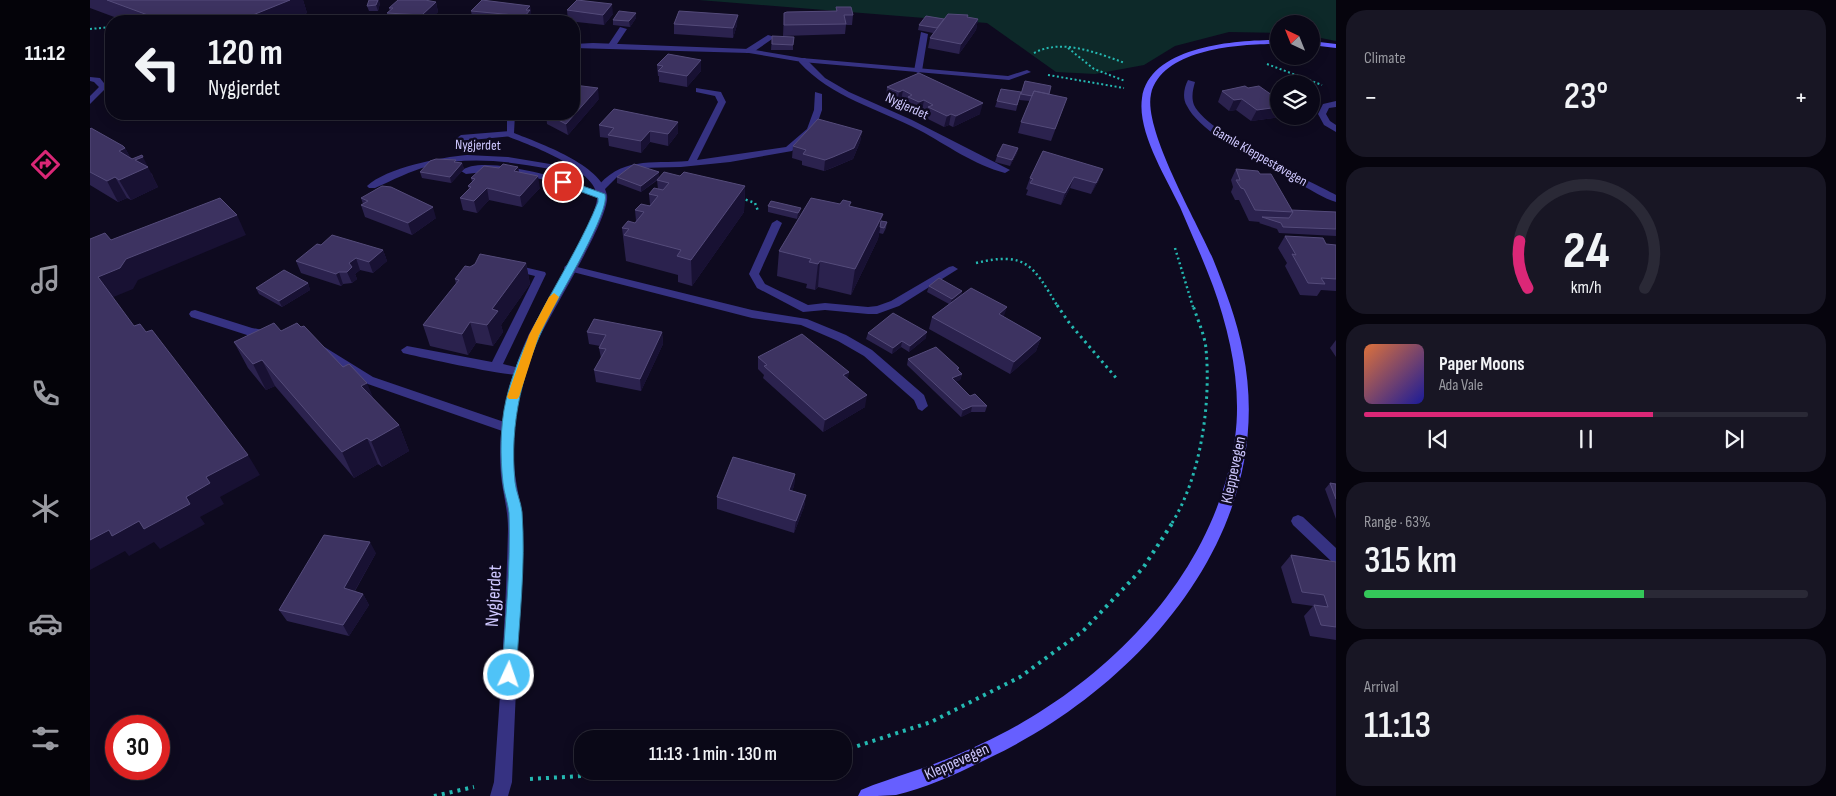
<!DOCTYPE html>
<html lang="en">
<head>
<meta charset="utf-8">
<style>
  :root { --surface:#0a0817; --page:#181624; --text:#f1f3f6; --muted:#999aa1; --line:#2a2936; --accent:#db2777 }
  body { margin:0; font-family:"Sofia Sans Condensed",sans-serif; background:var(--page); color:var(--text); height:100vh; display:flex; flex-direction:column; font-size:19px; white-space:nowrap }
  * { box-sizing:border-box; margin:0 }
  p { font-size:16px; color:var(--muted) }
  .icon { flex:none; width:28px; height:28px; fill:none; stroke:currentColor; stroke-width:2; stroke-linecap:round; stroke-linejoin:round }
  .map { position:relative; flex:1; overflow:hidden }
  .side { display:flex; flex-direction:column; gap:10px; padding:10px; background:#06040d; width:500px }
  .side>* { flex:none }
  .hud { position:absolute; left:15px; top:15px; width:475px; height:105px; border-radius:20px; box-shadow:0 2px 12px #0003,0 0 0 1px var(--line); background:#0a0817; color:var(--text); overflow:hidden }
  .needle { width:32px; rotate:317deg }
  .controls { position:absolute; left:1180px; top:15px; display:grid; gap:10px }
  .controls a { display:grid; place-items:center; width:50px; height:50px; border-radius:50%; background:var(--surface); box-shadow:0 2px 12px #0003,0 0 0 1px var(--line); font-size:25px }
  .speed { position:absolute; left:15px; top:715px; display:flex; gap:10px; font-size:25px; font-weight:700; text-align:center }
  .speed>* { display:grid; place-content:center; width:65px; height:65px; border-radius:50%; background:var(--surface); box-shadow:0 2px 12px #0003,0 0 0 1px var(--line); line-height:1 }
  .speed .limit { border:8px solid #d22; background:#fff; color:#111 }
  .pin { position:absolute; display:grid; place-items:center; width:42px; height:42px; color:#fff; margin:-21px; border:2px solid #fff; border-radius:50%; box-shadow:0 1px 5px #0007 }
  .me { position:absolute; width:55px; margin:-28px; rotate:3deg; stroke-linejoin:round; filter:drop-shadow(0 0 4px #0008) }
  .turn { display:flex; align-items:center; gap:18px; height:105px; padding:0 20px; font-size:22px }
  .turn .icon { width:65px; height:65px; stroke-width:2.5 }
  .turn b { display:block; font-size:35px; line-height:42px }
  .big { font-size:38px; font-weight:600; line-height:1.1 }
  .side .widget { flex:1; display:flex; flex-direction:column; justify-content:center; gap:8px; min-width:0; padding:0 18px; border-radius:20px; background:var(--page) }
  .side .dial { align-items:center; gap:0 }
  .dial svg { height:130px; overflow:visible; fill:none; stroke:var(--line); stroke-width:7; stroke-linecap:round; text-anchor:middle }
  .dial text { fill:var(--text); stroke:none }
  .song { display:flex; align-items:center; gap:15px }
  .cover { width:60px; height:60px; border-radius:8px; background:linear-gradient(135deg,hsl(20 70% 55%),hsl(240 70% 35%)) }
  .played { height:5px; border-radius:2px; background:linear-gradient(90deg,var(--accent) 65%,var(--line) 65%) }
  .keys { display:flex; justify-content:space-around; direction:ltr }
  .heat { display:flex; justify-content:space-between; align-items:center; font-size:28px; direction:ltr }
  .charge { height:8px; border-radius:4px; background:linear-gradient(90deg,#34c759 63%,var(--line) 0) }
  .trip { position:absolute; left:484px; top:730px; width:278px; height:50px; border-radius:20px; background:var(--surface); box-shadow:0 2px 12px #0003,0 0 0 1px var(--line); font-weight:600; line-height:50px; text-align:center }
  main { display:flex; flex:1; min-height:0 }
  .dock { display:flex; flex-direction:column; width:90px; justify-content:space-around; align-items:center; background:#040309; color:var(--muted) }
  .dock .icon { width:35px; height:35px }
  .dock .on { color:var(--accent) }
  .dock b { font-size:22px; color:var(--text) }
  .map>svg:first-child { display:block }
</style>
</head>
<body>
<main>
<nav class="dock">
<b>11:12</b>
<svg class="icon on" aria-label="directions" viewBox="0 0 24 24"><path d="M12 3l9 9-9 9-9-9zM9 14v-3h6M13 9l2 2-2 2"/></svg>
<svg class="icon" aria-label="music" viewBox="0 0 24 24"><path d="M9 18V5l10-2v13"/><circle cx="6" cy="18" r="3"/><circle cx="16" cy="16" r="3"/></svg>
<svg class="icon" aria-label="phone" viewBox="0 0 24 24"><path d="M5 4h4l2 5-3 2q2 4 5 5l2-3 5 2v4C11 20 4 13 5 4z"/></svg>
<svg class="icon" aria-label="climate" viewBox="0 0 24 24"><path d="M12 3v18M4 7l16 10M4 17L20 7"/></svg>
<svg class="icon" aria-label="car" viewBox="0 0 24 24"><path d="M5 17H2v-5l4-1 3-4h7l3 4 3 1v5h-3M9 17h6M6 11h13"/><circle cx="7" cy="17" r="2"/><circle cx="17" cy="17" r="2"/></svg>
<svg class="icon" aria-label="filters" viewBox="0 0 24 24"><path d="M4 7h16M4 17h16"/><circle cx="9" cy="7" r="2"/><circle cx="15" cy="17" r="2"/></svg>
</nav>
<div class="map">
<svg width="1246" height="796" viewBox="0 0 1246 796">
  <rect width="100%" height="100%" fill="#0e0a1f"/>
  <path fill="#0d2929" d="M609,0H1246V41L1221,36V24H1189V33L1139,32L1085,46L1054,65L1005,74L966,72L897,23Z"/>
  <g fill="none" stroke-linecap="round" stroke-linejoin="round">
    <path stroke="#24b8b1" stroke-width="2" stroke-dasharray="2 2.5" stroke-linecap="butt" d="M0,29L21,27
      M978,48L1004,69L1035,81
      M944,53C972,38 1007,53 1035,63
      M1177,64L1232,85
      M958,75L1034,88"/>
    <path stroke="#24b8b1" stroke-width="2.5" stroke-dasharray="2 3" stroke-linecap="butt" d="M651,198L665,203L668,211
      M1085,248L1103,307
      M886,263C936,251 943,265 968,307"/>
    <path stroke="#24b8b1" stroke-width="3" stroke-dasharray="2.5 4" stroke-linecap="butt" d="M967,305L980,324L1027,379
      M1082,523C1111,476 1121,403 1116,349C1115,335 1107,319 1103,305"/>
    <path stroke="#24b8b1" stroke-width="4" stroke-dasharray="3 5" stroke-linecap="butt" d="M752,751L841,722L930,677L993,631L1053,568L1083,522
      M440,779L577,771
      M344,796L384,787"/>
    <path fill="#363282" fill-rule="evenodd" d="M530,27L537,29L525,47H519L518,45Z
      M831,32L838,34L832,71L828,73L824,71Z
      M678,35L685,37L662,53H656V49Z
      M709,58H715L735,78L759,92L822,120L920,170L915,173C884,165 857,145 829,130C787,108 742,98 709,62Z
      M0,77L10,78L17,87L0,104V96L9,87L4,82L0,81Z
      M1098,80L1105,82C1103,89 1101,97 1104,105C1116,132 1217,180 1246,195V202C1234,199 1222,190 1211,185C1182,169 1111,135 1097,106C1092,98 1094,88 1098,80Z
      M606,88L631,92L636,102L607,160L696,147L717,129L724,110L725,92L732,94V110L725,130L702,151L640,162L591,167L549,168L527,177L512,192L517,196L512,199L459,181L429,174L394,172L376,174L371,171C393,153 480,181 505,190C530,156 561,164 598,161L628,102L625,96L606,92Z
      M1246,101V107L1239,108L1236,114L1240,121L1246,125V132L1234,125L1228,114L1233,104Z
      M420,131L424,134L423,136L371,141L367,138L371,135Z
      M377,155L418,157L496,170L501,173L496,176C445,166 391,153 339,166C320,171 303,180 285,188H279L277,186C296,168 351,157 377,155Z
      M687,220L692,223L669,274L675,284L718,305L735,303L778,307L787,306L801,301L859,267L863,266L868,269L809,306L787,314H778L735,310L713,312L667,288L659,274L682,223Z
      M421,264L455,272L456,274L413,364L434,369L436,372L434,375C424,378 329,357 313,353L311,350L317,346L402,362L445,276L417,269L416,267Z
      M479,265L662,310L717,319L756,335L782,350L834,395L838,406L832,411L828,409L824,400L774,356L748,341L711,325L662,318L475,270L474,268L475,266Z
      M105,310L162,328L184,332L186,335L180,339L157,335L101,317L99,314L101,311Z
      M228,343L283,377L423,425L424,428L423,431L418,433L275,383L224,350L222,347Z
      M1208,515L1213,517L1246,548V563L1241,561L1203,525L1201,521L1203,517Z"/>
    <path fill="#363282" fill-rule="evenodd" d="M503,43L659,49L712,58L918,76L937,70L941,72L919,80L712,62L659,53L484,48V44Z
      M417,114H425L424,133C449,143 512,165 517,195C521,219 456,319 444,349C429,385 421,425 424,464C425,480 429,494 431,509C433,523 432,537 432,551L422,782L418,796H400L404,782C410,698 416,613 418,529C418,510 413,494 411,476C408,444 412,413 421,383C425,367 431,351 438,336C450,312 511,216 507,194C501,167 440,145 417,136Z"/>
    <path fill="#665fff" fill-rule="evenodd" d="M1189,40V44C1151,44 1072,48 1061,94C1053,130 1107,222 1123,259C1135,289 1147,320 1153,352C1189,529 1052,685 901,757C873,771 837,788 806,795C794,796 780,796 768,796L771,790C787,783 804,778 821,772C855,761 887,747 919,730C1030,670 1127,566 1145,438C1152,387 1140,333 1123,286C1113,259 1101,233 1090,207C1076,177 1047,132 1052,98C1060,45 1148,40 1189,40Z
      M1221,41L1246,44V48L1221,45Z"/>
  </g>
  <path fill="#2b224e" d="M0,0H213L217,13L197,21H35L0,8Z
    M346,2L348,12L338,21H300L297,13L300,11L299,8Z
    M290,3L288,11H279L277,6Z
    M440,6L442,20L441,21H383L381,11Z
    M746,7L763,15L762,25H756L755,34L693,36L694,13L746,11Z
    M477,10L523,14L514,25L478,21Z
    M546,18L540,27L523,25V20Z
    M877,18L888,19L886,30L869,54L838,48L840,38L843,33L828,30L829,25L854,19Z
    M584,24L647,25L643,38L584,34Z
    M682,36L703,45V50H681Z
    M611,60V71L597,87L569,82V76H568L567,65Z
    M829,73L890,114L863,127L859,125L854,127L836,118L837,114L832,111L827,114L816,108V104L811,101L807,103L796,98L797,87Z
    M935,81L959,94L973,109L961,141L928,133L931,122L940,101L929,100Z
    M1155,86L1189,116H1192L1191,117L1161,121L1146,110L1139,111L1128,102L1132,91Z
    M931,92L926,111L905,107L907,101Z
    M509,99L478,135L457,124L456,114H484Z
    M509,125L588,133L578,146L560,142L551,153L519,146L518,138L510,137Z
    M0,129L35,148L40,157L62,174L63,177L68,187L41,200L37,198L28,202L0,185Z
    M772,131L770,142L763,159L742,168L734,171L712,165V161L702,158L703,146Z
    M928,148L927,153L920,166L905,162L907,156Z
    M953,151L1009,180L1001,194L980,188L971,205L936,195L938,190L936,189L940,178Z
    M366,160V162L372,163L374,169L361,183L332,178L330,172Z
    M428,167L429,172L450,188L432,207L399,200L387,213L373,210L370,198L379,189L378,186L382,182L381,178L409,168Z
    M1146,169L1170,174L1201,210L1246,212V236L1189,233L1187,229L1169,223L1170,222L1159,221L1149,200H1145L1141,192L1143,187L1141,180Z
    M569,172V178L590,176L655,186L654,212L602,286L588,282V275L536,261L535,253L532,228L545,223L546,221L545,210L560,205L559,194L568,189L567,180L569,179L551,192L527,183V177Z
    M271,198L346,218L322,235L275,217L271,205L273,204Z
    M681,201L710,214L707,219L678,212V206Z
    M750,204L793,214L791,221L797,222L796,228L793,234L789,233L788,239L761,295L728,287L725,290L716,288L717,284L687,276L689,251Z
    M1195,236L1236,244L1246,245V291L1231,290L1227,296L1210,295L1195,266L1197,263L1188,248Z
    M231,245L293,250L297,261L283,273L270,270L265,274L267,279L262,283L253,284L251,286L211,273L206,261Z
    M436,263L440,284L411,325L413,332L403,346L386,343L378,355L340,346L333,325L366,284L365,279L380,267Z
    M218,283L220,290L192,307L169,294L166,288Z
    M839,286L872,291L871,295L914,317L951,338L946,351L920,374L839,329L842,317L859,304L837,292Z
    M191,331L284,399L309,425L319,451L292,467L288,464L264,478L185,386L176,390L158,368L144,342Z
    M497,332H572L573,344L551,391L506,382L504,370L511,358L509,348L510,346L499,344Z
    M778,333L836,338L819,352L811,347L802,354L776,339Z
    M1246,340V357L1240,348Z
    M668,357L759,372L757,379L775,407L733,432L673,378L674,375L668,369Z
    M818,359L869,368L868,371L872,374L870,380L866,381L880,396L897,406L895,412H881L871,417L817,365Z
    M705,474L704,486L702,491L716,495L714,507L704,533L627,509V497Z
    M1240,483L1246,484V519L1235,489Z
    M286,553L265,591L273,594L279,605L259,636L197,621L189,610Z
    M1201,555L1246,562V640L1220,636L1214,616L1223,606L1202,603L1191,567Z"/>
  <path fill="#181133" d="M200,0H213L217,13L197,21H148Z
    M288,0H289L290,3L288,11L286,5Z
    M346,2L348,12L338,21H333L332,15Z
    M522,4L523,14L514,25L513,15Z
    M440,6L442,20L441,21H436L435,16L436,10Z
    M546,13V18L540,27L539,21Z
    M648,15L647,25L643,38V28Z
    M83,18L84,21H76Z
    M888,19L886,30L869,54L871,44Z
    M611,60V71L597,87V76Z
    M508,88L509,99L478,135L476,124Z
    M813,90L811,101L807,103L809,92Z
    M1152,99L1146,110L1139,111L1144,100Z
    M834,100L832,111L827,114L829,102Z
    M893,103L890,114L863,127L866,116Z
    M1189,107V116H1192L1191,117L1161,121L1167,110Z
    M861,114L859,125L854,127L857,116Z
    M588,122V133L578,146V134Z
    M560,131V142L551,153V141Z
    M772,131L770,142L763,159L734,171L735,160Z
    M35,148L46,168L29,151Z
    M928,148L927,153L920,166L922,160Z
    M52,155L68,187L41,200L29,180L45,160Z
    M372,163L374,169L361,183L360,177Z
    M428,167L430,178L424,171Z
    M1013,169L1009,180L1001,194L1006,183Z
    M569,172V178L551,192V186Z
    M448,176L450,188L432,207L430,196Z
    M25,177L37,198L28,202L17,181Z
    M984,177L980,188L971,205L975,193Z
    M655,186L654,212L602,286L601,260Z
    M397,188L399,200L387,213L384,201Z
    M343,207L346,218L322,235L318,223Z
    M711,208L710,214L707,219L708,213Z
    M793,214L788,239L761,295L765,269Z
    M147,215L156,235L48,280L43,289L21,298L8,277L36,259Z
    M293,250L297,261L283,273L279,262Z
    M266,258L270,270L265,274L267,279L262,283L257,272L259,263Z
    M730,261L728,287L725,290L728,264Z
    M436,263L440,284L411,325L413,332L403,346L397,325L402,309Z
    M249,272L253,284L251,286L246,274Z
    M218,283L220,290L192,307L189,301Z
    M872,291L871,297L860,305L862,299Z
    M917,307L913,319L909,314Z
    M380,322L386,343L378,355L372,334Z
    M572,332L573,344L551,391L550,379Z
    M837,332L836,338L819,352L820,346Z
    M951,338L946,351L920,374L924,362Z
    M812,341L811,347L802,354L803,348Z
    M172,360L185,386L176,390L163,364Z
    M759,372L757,384L753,375Z
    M872,374L870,380L861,384L862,378Z
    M277,383L288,409L271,386Z
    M777,395L775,407L733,432L735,420Z
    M882,406L881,412L871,417L873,410Z
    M309,425L319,451L292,467L281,441Z
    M277,438L288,464L264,478L252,452Z
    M158,455L170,475L130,497L134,504L110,517L115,524L70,549L64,542L39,556L35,551L0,570V540L19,530L96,497L116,477Z
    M705,474L704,486L698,502L699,490Z
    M716,495L714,507L704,533L706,521Z
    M280,542L286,553L260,599L254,588Z
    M273,594L279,605L259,636L253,625Z"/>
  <path fill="#3d3361" stroke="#544b7a" d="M17,0H200L148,21H91L83,18L74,21Z
    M279,0H288L286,5L277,6Z
    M308,0H335L346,2L332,15L297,13L303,8H299Z
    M392,0L440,6L436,10H440L435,16L381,11Z
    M487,0L522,4L513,15L477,10Z
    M746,7H761L763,15H754L756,24L694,25V13L697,12L747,11Z
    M529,11L546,13L539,21L523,20Z
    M589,11L648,15L643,28L584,24Z
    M858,14L878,15L877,17L888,19L871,44L840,38Z
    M836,16L854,19L847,28L829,25Z
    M682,36L704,37L703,45L682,44Z
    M578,54L611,60L597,76L568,71L573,66L567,65Z
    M829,73L893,103L866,116L861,114L857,116L838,107L843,105L834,100L829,102L818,97L822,95L813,90L809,92L797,87Z
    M935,81L961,86L959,94L944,91L942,96L931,94Z
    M484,85L508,88L476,124L457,114H484Z
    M1155,86L1158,88L1169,86L1189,100V107L1167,110L1152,99L1144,100L1132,91Z
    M911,89L931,92L927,105L907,101Z
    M944,91L977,98L965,129L931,122Z
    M524,109L588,122L578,134L560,131L551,141L518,135L524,128L509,125Z
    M728,119L772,131L764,148L743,157L735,160L713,154L716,150L703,146Z
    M1,128L33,146L35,148L29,151L42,159L52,155L53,157L45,160L58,167L29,180L25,177L17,181L0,172V129Z
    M913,144L928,148L922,160L907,156Z
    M953,151L1013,169L1006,183L984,177L975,193L940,183L943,179L940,178Z
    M346,159L366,160L364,162L372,163L360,177L330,172L340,161Z
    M413,164L428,167L424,171L448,176L430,196L397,188L384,201L370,198L381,187L378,186L385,179L381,178L394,166L409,168Z
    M544,164L569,172L551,186L527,177Z
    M1146,169L1168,171L1170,174H1181L1203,212L1165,210L1154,189L1151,188L1146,180H1150Z
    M574,172L590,176L594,172L655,186L601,260L587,256L591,250L534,235L539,229L532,228L538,221L545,223L554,212L545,210L551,204L560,206L568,196L559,194L564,188L573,190L579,183L567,180Z
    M292,186L301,187L343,207L318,223L271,205L278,201L271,198Z
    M130,198L147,215L36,259L30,268L8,277L44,326L50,324L56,332L62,330L158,455L116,477L120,483L96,497L100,504L54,529L49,521L22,536L19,530L0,540V239L15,233L21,240Z
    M721,198L750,204L753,200L761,202L759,206L793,214L765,269L730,261L728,264L719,262L721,259L689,251Z
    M681,201L711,208L708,213L678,206Z
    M1201,210L1246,212V229L1193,227L1191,223L1172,217L1199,218L1203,212Z
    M791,221L797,222L794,228L790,227Z
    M242,235L293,250L279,262L266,258L259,263L262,267L257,272H249L246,274L206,261L227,244L231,245Z
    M1195,236L1233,238L1236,244L1246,245V279L1231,278L1235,284L1218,283L1202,254L1206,255Z
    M390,254L436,263L402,309L408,311L397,325L380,322L372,334L333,325L369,280L365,279L375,266L380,267L385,264Z
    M194,270L218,283L189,301L166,288Z
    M849,278L872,291L862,299L839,286Z
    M881,288L917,307L909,314L951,338L924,362L842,317Z
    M803,313L837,332L820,346L812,341L803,348L778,333Z
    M504,319L572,332L550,379L504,370L516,349L509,348L516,335L497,332Z
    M184,323L191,331L207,323L211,327L214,326L253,367L259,364L277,383L271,386L309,425L281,441L277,438L252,452L172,360L163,364L144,342Z
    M712,334L759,372L753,375L777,395L735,420L674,366L677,365L668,357Z
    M846,347L869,368L867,369L872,374L862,378L880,396L885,394L897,406H882L873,410L818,359Z
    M643,457L705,474L699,490L716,495L706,521L627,497Z
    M1240,483L1246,484V499Z
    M234,535L280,542L254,588L273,594L253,625L189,610Z
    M1201,555L1246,562V627L1231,625L1224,605L1238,607L1234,595L1212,592Z"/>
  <path fill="#4fc3f7" stroke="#337fa1" d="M473,179L515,194C521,210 470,295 460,314C433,366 419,423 425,482C426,492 431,502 432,512C436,566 429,621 426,675L424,680L419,682L414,680L412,675C415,621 421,567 419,513C418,503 414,493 413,483C410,457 410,426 416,400C433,328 481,269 508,202V198L470,184V180Z"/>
  <path fill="#f59e0b" d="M464,293L469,297L449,335L429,397L427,399H419L417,397L439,335L459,297Z"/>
  <g text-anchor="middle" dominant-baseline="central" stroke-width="5" stroke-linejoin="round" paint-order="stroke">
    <g font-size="14" fill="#cfc8ff" stroke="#0e0a1f">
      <text transform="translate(817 106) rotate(25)">Nygjerdet</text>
      <text transform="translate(388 145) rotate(1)">Nygjerdet</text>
      <text transform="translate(1170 156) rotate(30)">Gamle Kleppestøvegen</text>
    </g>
    <g font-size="16" fill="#cfc8ff" stroke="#0e0a1f">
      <text transform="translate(1144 470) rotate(-78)">Kleppevegen</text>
      <text transform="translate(867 762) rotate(-24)">Kleppevegen</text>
    </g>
    <g font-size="19" fill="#cfc8ff" stroke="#0e0a1f">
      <text transform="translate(404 596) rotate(-87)">Nygjerdet</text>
    </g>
  </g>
</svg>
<div class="controls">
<a><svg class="needle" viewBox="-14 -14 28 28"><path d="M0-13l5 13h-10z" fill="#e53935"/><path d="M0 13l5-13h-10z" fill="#999aa1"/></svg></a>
<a><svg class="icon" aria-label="layers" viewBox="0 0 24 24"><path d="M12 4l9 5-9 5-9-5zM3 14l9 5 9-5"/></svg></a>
</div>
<div class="speed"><div class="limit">30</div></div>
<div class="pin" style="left:473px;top:182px;background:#d93025"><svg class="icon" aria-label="arrive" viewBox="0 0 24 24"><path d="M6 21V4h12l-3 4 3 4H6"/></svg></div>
<svg class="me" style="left:419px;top:675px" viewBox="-20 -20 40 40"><circle r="17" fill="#4fc3f7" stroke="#fff" stroke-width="3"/><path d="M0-11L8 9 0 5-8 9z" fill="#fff"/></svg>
<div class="trip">11:13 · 1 min · 130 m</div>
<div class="hud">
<div class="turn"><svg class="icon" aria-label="left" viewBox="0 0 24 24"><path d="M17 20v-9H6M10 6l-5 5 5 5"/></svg><div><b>120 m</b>Nygjerdet</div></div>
</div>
</div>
<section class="side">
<div class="widget"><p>Climate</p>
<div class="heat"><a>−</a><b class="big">23°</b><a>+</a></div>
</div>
<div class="widget dial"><svg viewBox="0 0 100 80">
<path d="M14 69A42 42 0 1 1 86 69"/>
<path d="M14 69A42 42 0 0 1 9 40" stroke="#db2777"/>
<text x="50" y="56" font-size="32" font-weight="700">24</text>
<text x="50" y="72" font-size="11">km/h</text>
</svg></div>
<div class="widget">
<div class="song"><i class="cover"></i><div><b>Paper Moons</b><p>Ada Vale</p></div></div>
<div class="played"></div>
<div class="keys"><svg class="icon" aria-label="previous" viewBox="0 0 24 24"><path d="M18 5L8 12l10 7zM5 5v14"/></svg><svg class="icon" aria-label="pause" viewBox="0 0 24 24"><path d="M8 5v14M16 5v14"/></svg><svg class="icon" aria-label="next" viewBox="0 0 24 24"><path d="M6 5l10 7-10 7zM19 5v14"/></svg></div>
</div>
<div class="widget"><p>Range · 63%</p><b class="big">315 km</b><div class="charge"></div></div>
<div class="widget"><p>Arrival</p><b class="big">11:13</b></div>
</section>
</main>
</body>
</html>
